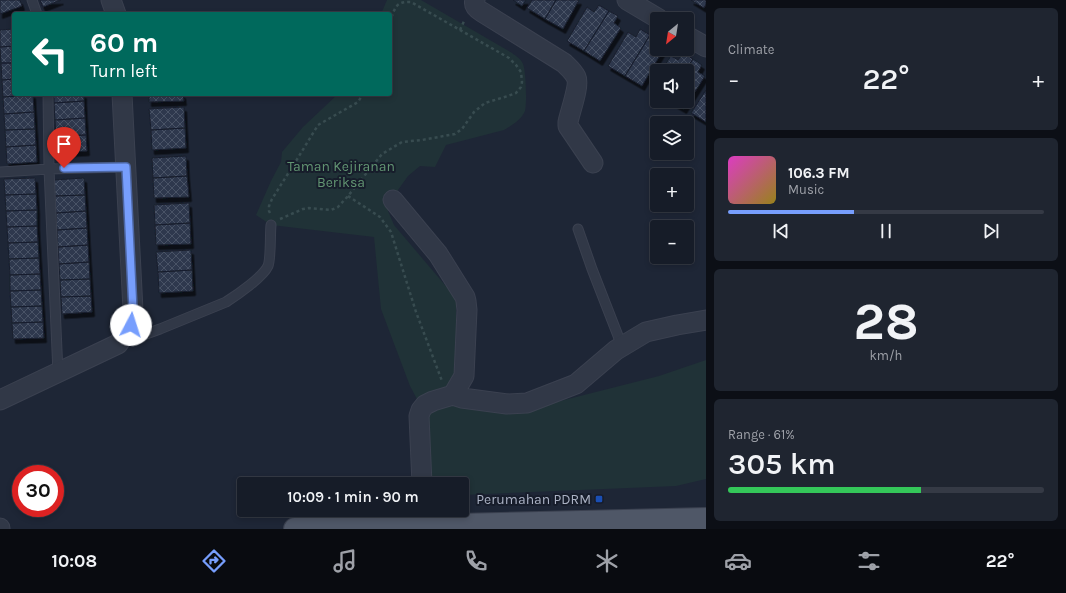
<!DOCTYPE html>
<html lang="en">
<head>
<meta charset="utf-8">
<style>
  :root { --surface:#161c28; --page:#1f2530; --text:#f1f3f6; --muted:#9ea1a8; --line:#353a45; --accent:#779efd }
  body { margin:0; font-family:Karla,sans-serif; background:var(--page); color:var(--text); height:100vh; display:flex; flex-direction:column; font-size:15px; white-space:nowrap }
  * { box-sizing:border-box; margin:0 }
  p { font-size:13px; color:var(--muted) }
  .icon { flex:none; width:22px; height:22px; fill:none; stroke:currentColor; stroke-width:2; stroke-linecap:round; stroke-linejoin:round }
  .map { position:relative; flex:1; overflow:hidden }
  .drawer { display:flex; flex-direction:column; gap:8px; padding:8px; background:#0c0f16; width:360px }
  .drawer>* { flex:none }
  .top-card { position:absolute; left:12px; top:12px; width:380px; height:84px; border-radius:4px; box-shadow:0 2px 6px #0003,0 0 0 1px var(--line); background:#00695c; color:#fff; overflow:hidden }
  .needle { width:26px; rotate:210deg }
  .fabs { position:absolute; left:650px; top:12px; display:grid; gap:8px }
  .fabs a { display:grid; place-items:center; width:44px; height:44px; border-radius:4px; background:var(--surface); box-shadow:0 2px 6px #0003,0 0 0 1px var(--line); font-size:20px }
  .speed { position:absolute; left:12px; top:465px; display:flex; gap:8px; font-size:20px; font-weight:700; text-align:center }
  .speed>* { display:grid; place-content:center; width:52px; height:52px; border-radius:50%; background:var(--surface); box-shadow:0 2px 6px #0003,0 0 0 1px var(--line); line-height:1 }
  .speed .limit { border:6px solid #d22; background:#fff; color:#111 }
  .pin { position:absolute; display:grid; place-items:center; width:34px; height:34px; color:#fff; margin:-41px -17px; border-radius:50% 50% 50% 0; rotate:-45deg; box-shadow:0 0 4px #0007 }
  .pin .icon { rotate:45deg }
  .me { position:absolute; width:44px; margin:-22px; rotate:5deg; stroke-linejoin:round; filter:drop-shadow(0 0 3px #0008) }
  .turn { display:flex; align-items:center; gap:14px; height:84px; padding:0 12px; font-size:18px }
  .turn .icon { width:52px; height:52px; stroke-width:2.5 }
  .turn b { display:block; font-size:28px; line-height:34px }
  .big { font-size:30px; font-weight:600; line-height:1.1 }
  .drawer .card { flex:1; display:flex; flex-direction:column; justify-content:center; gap:6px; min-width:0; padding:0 14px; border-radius:6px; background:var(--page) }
  .drawer .dial { align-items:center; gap:0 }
  .dial b { font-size:52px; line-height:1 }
  .song { display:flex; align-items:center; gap:12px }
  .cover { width:48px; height:48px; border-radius:6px; background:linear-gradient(135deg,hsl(310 70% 55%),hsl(50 70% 35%)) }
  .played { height:4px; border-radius:2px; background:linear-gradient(90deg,var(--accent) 40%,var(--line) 40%) }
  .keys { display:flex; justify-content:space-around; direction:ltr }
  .heat { display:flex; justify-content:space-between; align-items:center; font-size:22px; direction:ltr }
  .charge { height:6px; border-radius:3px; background:linear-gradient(90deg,#34c759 61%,var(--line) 0) }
  .trip { position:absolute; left:237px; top:477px; width:232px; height:40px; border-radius:4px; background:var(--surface); box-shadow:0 2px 6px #0003,0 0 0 1px var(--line); font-weight:600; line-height:40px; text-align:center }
  .dock { display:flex; height:64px; justify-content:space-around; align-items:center; background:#090b10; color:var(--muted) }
  .dock .icon { width:28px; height:28px }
  .dock .on { color:var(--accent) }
  .dock b { font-size:18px; color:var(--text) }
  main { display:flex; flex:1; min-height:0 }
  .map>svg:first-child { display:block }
</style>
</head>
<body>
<main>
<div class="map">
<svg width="706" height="529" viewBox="0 0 706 529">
  <defs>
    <pattern id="building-cross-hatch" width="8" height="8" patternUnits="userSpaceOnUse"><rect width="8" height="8" fill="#2f394e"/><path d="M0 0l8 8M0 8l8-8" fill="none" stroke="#4a5366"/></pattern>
    <filter id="shadow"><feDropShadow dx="2.5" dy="4.5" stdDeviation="0" flood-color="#0009"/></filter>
  </defs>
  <rect width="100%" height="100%" fill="#1e2636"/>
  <path fill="#203237" d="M387,0H421L512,53C516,56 521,59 523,64C526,70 527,105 525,111C521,120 512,125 504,130L446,145L435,167L420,166L408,176L398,190L388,211L394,225L450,291L456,302V368L453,402L517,412L659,376L706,360V479L676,486L462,495V484H428L427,418L410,386L381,309L374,237L271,225L256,215L271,181L281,162L282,152L303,127L338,94H390V14H381Z"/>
  <path fill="url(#building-cross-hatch)" stroke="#191f2d" filter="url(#shadow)" d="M0,0H20L22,6L0,14Z
    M40,0H61L43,7Z
    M513,0H526L522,6Z
    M532,0H556L545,19L527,8Z
    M556,0H579L563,29L545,19Z
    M691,0H706V4L704,8Z
    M599,5L609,11L584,51L567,41L587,7L594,12Z
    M609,11L618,16L614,23L621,28L600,61L584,51Z
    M14,29V46L0,47V30Z
    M640,29L650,35L625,76L608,66L628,32L636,37Z
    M650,35L657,40V46L656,48L662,52L642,86L625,76Z
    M14,46V63H1L0,47Z
    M683,53L693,59L685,71H661L671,56L678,60Z
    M693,59L702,65L698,72L705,76L684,109L670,101H687V71H685Z
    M1,63H14V79L2,80Z
    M657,78V93L650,89Z
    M14,79V94H33V95L3,97L2,80Z
    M706,90V122L691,113Z
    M54,94H84V101L54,103Z
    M149,94H183L184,101L149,102Z
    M33,95L34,112L4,114L3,97Z
    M84,101L85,118L55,120L54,103Z
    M184,107L185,128L151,130L149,109Z
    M34,112L35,129L5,130L4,114Z
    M85,118L86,135L56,136L55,120Z
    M185,128L186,148L152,150L151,130Z
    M35,129L36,145L6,147L5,130Z
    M86,135L87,151L58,153L56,136Z
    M36,145L37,162L7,164L6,147Z
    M186,156L187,176L153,178L152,158Z
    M187,176L189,197L154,198L153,178Z
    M35,178L36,194L5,195L4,179Z
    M84,178L85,195L55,196L54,180Z
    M36,194L37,210L6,211L5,195Z
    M85,195L86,211L56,213L55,196Z
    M189,203L190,223L155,225L154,205Z
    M37,210V226L7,227L6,211Z
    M86,211L87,228L57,230L56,213Z
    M190,223L191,244L156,245L155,225Z
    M37,226L38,242L8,243L7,227Z
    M87,228L88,245L58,247L57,230Z
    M38,242L39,258L9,259L8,243Z
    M88,245L89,262L59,264L58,247Z
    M191,250L192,270L158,272L156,252Z
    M39,258L40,274L10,275L9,259Z
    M89,262L90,279L60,280L59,264Z
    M192,270L193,291L159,293L158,272Z
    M40,274L41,290L10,291V275Z
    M90,279L91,296L61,297L60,280Z
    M41,290L42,306L11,307L10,291Z
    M91,296L92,312L62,314L61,297Z
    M42,306L43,322L12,323L11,307Z
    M43,322L44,338L13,339L12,323Z"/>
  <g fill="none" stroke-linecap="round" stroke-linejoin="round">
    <g stroke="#3b4150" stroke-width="11">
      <path id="lane" d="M32,0L37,14
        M48,94L49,169L58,373
        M0,172L49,169L126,167
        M578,229L592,269L622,346
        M121,343L160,329L226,302C237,295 263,277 268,266C271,259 270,234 271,225"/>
    </g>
    <g stroke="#3b4150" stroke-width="21">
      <path id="street" d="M111,0L116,14
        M475,0C473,6 477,9 482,12L564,63C568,67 573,71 576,77C580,85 570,112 568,122V126L593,163
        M627,0L659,19
        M687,36L706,47
        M393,200L438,254L465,297L466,301L467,310L464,376L453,395
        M0,400L118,344L131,325L133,310L122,94
        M422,484L419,416L421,410L425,405L433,401L453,395L462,398L507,404L527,403L576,384L616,350L646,332L677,325L706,320
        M423,510V526
        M0,528V529"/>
    </g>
    <g stroke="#3b4150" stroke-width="24">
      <path id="primary" d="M295,529L706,519"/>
    </g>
    <path stroke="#384c50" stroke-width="2.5" stroke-dasharray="3 3" stroke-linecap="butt" d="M460,30L465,19
      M348,196L380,217L391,232L416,312L442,381
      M270,213L269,211V206L272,199L296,161L318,125L358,102L363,94
      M280,219L303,209L309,208L331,210L338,207L348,196L382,154L402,142L422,140L455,134L462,129L474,112L485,103L508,96L516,93L521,87L522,82L521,72L516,65L509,58L411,2C395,1 395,9 390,21"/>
    <use href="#lane" stroke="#313847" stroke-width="9"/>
    <use href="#street" stroke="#313847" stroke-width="19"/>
    <use href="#primary" stroke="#4f5767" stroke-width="22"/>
  </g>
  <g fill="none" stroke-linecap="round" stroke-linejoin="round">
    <g stroke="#4d67a4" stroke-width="10">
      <path id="route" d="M64,168L126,167L133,310L131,325"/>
    </g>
    <use href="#route" stroke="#779efd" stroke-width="7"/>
  </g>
  <rect fill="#1a4fb4" stroke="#171d2b" stroke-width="1.5" x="595" y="495" width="8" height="8" rx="2"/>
  <g text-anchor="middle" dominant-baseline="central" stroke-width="4" stroke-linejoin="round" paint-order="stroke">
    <g font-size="14" fill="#629572" stroke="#171d2b">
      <text x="341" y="166">Taman Kejiranan<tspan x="341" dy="16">Beriksa</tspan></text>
    </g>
    <g font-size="14" fill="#abb2c4" stroke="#171d2b" text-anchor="end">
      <text x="591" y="499">Perumahan PDRM</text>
    </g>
  </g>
</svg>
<div class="fabs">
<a><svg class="needle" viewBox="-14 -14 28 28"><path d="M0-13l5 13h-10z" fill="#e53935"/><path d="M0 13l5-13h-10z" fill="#9ea1a8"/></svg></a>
<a><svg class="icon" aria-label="sound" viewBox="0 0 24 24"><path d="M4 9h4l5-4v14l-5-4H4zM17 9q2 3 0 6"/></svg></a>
<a><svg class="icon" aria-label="layers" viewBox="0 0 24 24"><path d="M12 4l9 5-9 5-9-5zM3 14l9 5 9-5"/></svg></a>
<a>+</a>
<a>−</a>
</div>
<div class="speed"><div class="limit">30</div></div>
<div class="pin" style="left:64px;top:168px;background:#d93025"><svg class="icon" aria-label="arrive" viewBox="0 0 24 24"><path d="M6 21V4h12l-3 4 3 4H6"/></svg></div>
<svg class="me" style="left:131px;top:325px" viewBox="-20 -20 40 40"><circle r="19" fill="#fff"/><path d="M0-13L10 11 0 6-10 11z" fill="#779efd"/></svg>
<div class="trip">10:09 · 1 min · 90 m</div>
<div class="top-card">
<div class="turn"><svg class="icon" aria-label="left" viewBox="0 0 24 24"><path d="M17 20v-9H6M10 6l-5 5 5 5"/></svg><div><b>60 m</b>Turn left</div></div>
</div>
</div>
<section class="drawer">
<div class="card"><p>Climate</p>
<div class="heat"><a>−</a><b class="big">22°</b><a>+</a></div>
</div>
<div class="card">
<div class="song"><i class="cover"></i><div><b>106.3 FM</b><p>Music</p></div></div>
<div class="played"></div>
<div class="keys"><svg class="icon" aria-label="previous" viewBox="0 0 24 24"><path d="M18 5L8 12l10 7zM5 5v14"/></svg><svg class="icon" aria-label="pause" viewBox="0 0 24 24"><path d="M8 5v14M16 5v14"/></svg><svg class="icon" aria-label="next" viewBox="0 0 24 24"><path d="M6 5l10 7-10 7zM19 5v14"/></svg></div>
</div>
<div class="card dial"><b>28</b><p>km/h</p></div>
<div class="card"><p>Range · 61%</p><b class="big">305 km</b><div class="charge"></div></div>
</section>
</main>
<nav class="dock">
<b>10:08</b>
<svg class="icon on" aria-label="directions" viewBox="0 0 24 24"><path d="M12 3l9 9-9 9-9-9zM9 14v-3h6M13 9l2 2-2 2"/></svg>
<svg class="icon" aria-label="music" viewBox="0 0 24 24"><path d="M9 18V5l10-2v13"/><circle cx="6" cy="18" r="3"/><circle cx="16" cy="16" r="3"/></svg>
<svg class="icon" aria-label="phone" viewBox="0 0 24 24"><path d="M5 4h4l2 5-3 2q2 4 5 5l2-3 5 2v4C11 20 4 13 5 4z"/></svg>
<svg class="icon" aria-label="climate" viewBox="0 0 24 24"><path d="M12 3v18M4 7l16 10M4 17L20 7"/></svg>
<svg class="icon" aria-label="car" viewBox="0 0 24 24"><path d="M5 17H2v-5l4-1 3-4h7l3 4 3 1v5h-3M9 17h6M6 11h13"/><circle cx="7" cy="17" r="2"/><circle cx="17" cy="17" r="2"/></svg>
<svg class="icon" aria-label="filters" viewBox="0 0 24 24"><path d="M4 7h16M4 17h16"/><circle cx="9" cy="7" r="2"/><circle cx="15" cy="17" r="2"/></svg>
<b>22°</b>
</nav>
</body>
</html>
